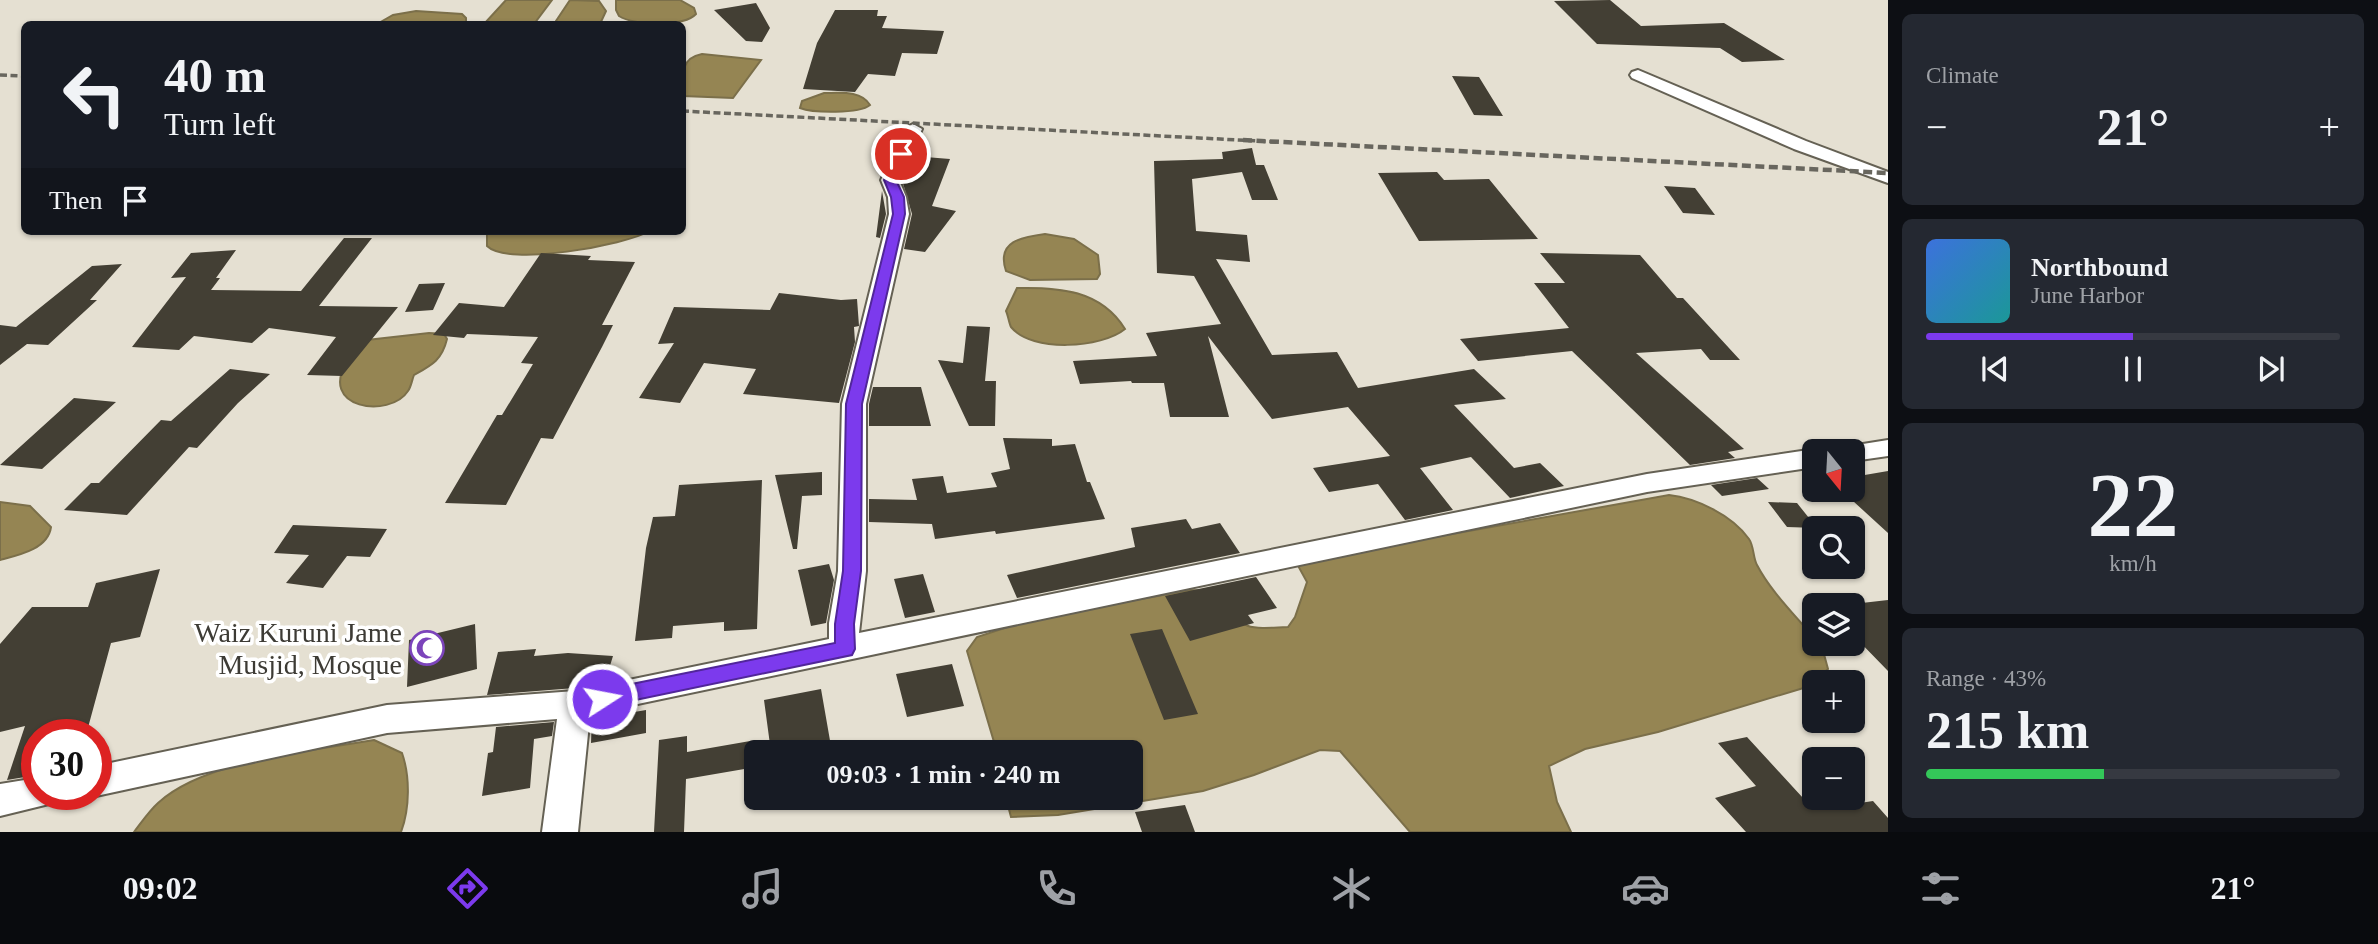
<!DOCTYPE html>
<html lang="en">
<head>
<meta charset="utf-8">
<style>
  :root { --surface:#171b24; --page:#242831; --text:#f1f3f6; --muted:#9ea1a6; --line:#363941; --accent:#7c3aed }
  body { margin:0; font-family:"Times New Roman",serif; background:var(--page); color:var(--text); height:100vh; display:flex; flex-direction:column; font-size:26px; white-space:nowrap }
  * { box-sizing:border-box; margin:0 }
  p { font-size:23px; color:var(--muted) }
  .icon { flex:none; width:38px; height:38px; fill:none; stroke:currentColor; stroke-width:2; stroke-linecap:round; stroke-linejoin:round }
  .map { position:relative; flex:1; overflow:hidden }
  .panel { display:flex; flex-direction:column; gap:14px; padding:14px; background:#0d0f14; width:490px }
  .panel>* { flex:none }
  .guide { position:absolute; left:21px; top:21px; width:665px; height:214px; border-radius:10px; box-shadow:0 2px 5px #0004; background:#171b24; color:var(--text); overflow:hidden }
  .needle { width:46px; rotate:162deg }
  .fabs { position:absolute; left:1802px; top:439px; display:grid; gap:14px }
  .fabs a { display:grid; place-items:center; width:63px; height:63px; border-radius:10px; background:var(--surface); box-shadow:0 2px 5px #0004; font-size:35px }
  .speed { position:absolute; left:21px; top:719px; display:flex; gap:14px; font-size:35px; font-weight:700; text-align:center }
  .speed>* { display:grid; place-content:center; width:91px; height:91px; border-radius:50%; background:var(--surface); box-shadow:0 2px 5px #0004; line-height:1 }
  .speed .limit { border:10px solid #d22; background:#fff; color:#111 }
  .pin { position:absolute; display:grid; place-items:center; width:60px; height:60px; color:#fff; margin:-30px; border:4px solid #fff; border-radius:50%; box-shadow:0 2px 7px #0007 }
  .me { position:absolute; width:77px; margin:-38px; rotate:79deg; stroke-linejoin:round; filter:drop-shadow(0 0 5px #0008) }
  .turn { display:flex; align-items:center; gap:24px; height:147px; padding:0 28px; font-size:32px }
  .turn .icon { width:91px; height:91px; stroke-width:2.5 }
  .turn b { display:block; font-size:49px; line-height:60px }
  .then { display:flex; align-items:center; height:66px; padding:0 28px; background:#0003; gap:14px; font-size:26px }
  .big { font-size:52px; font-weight:700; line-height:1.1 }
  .panel .card { flex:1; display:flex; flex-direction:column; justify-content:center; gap:10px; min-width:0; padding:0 24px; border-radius:10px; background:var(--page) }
  .panel .dial { align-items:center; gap:0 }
  .dial b { font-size:91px; line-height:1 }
  .song { display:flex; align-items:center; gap:21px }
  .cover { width:84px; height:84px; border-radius:10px; background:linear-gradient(135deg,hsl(220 70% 55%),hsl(180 70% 35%)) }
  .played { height:7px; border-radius:4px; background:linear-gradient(90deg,var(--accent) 50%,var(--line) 50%) }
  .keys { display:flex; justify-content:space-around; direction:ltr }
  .heat { display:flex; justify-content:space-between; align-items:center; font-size:38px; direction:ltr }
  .charge { height:10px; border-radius:5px; background:linear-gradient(90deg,#34c759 43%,var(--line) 0) }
  .trip { position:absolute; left:744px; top:740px; width:399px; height:70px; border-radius:10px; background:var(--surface); box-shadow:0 2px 5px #0004; font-weight:700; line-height:70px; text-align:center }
  .dock { display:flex; height:112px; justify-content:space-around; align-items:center; background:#090b0e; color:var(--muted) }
  .dock .icon { width:49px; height:49px }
  .dock .on { color:var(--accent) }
  .dock b { font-size:32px; color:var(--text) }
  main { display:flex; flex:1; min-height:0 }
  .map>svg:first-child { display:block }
</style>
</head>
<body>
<main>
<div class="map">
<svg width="1888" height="832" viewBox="0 0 1888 832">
  <rect width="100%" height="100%" fill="#e5e0d2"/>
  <path fill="#958553" stroke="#7b6f4a" stroke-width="2" d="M506,0H552L534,24H484Z
    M570,0L599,1L606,11L600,24H554Z
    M616,0H680L694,8L696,14C684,27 634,26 619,16L616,10Z
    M416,11L462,14L466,18V23L377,24L393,15Z
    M702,54L761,60L733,98L683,96C682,78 679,58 702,54Z
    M824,93C840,93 861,90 870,105C859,114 813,113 800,108L802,101Z
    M487,231H650C625,245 508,267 487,246Z
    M1045,234L1074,239L1098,255L1100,274L1097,279L1030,280L1006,271C996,241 1022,237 1045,234Z
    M1017,288C1059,287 1101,290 1125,329C1102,348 1032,353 1011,327C1009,323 1008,315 1006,311Z
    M429,333L444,334L447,339C442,360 432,365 414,375C412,380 411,387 408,391C390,419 316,409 348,360C353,353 361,347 367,340Z
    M1669,495C1696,498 1732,515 1749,539C1754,546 1753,558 1757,565C1771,592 1796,616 1815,639V644L1822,647L1828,669L1810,686L1658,732L1585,749L1549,766L1557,802L1571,832H1410L1340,751L1320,750L1254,775L1203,791L1058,815L1011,817L1006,798H1130V752H997L967,651L977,637L1032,619L1190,590L1212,591C1245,628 1238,630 1288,627L1295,617L1307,582L1296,562Z
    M0,502L30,506L51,527C48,549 19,555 0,560Z
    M374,740L402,753C410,776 410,808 401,832H134C141,823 149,811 158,803C205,760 311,751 374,740Z"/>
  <path fill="#433f34" d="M1610,0L1641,26L1724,23L1785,60L1742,62L1720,48L1597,44L1554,1Z
    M756,3L770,28L762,42L746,41L714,10Z
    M835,10H878L877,16H887L882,28L944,31L937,54L902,53L895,76L868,74L855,92L803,89L817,43Z
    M1452,76L1479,77L1503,116L1474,115Z
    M1252,148L1256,165H1264L1278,200H1252L1242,172L1192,179L1196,231L1247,235L1250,262L1216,259L1272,355L1337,352L1358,388L1474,369L1506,399L1454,405L1514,468L1540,463L1564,486L1510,498L1471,457L1420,468L1453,510L1405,520L1378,484L1329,492L1313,468L1390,456L1348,407L1272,419L1208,336L1229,417H1170L1164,383H1132L1131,381L1080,384L1073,361L1157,356L1146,333L1221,324L1194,276L1157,273L1154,161L1223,159L1222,152Z
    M913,156L950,159L932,206L956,211L925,252L904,249L912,214L902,180Z
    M1437,172L1444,180L1489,179L1538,239L1419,241L1378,173Z
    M1664,186L1695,188L1715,215L1683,213Z
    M882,191L886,214L880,238L876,237Z
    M344,238H372L319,306L398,307L342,376L307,375L336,337L269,328L252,343L194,336L179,350L132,347L186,277L171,278L191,253L236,250L216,278H220L211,290L301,291Z
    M541,253L591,256L588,260L635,262L602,325H613L602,347L553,439L541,438L506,505L445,503L497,415H502L533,364L521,363L538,337L467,334L464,338L433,335L459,303L504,307Z
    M1540,253L1640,255L1677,298H1683L1740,360H1710L1701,349L1636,353L1744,449L1728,452L1735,458L1690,465L1572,351L1478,361L1460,339L1569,328L1534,283H1565Z
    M122,264L90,300H97L48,345L27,344L0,365V325L16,327L92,266Z
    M445,283L433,310L405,312L419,284Z
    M779,293L841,300L857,299L859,326L854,327L855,342L839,403L743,394L756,369L704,363L680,403L639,398L674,343L658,344L674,307L770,310Z
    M967,326L990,327L985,381H996L995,426H969L938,360L963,363Z
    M230,369L270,374L238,403L197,448L189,447L127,515L64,510L91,483H99L161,420L171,421Z
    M873,387H921L931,426H869V404Z
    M74,398L116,402L42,469L0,465Z
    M1003,438L1052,439V446L1075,444L1087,482H1090L1105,519L996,534L995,531L935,539L932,524L869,522V499L917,500L912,479L943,476L947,493L997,487L991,473L1010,469Z
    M1888,471V533L1853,501V477Z
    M822,472V495L802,496L797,549H793L775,475Z
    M1757,478L1769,489L1722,496L1711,485Z
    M762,480L757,629L724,631V622L673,626L672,638L635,641L646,548L653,517L675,516L679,485Z
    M1768,502L1797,503L1817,528L1787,527Z
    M1186,519L1192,529L1220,523L1240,553L1017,598L1007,575L1135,547L1131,528Z
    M293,525L387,529L370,557L347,556L323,588L286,583L309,555L274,553Z
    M829,564L834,580L826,623L811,626L798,570Z
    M160,569L140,637L111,643L86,735H37V775L7,780L25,726L0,732V644L32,607H88L96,583Z
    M923,574L935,612L905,618L894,579Z
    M1256,577L1277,608L1248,615L1254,623L1190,641L1165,596Z
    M1888,600V671L1853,635V604Z
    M475,624L477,669L407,687L409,640Z
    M1162,629L1198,714L1164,720L1130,634Z
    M536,649L534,656L568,653L613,656L605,682L575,688L487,695L498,652Z
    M952,664L964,706L907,717L896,674Z
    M821,689L832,752H771L764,700Z
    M646,710V733L591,743L592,716L594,719Z
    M554,722L552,736L534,739L530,788L482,796L488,753L493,752L496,727Z
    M687,736V752L756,740V767L686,779L684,832H654L659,740Z
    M1747,737L1814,810L1873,801L1888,818V832H1746L1715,798L1756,786L1718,743Z
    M1185,805L1195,832H1142L1135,812Z"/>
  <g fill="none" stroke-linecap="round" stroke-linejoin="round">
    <g stroke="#656154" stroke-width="4">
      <path id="minor" d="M1638,70L1806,141L1888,172V183L1794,149L1632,78L1630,75L1632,72Z
        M913,124L922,129L899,180L906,197L909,214L866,404V571L859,633L1647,474L1815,449L1823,452H1815V467L1647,492L590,714L578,832H542L557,719L387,733L96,796L92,794H96V766L387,705L575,691L829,639V623L838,571L842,404L889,214L888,197L881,180L904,129Z
        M1888,440V456L1853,461V452H1841L1844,447Z
        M37,778V794H53L49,804L0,816V784Z"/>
    </g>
    <use href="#minor" fill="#fff" fill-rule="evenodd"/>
    <path stroke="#68665e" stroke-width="3.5" stroke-dasharray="7 3.5" stroke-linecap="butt" d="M0,75L24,76
      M682,111L1277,142"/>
    <path stroke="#68665e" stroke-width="4.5" stroke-dasharray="9 4.5" stroke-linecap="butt" d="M1243,140L1888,173"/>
  </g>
  <path fill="#7c3aed" stroke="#51269a" stroke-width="2" d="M897,152L907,154L896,180L904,197L905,214L862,404L861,571L854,624L855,649L852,655L602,707L595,705L592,699L595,693L602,690L835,643V624L843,571L846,404L893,214L891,197L884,180Z"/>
  <defs>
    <g id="mosque-ring" transform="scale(1.75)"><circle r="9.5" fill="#fff" stroke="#7c44bb" stroke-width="1.5"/><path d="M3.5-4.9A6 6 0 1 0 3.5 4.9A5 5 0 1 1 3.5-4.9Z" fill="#7c44bb"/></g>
  </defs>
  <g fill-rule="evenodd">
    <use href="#mosque-ring" x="427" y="648"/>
  </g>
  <g text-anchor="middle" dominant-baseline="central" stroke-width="7" stroke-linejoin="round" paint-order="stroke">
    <g font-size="28" fill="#3d3b35" stroke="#fff" text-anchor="end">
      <text x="402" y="632">Waiz Kuruni Jame<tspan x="402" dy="32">Musjid, Mosque</tspan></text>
    </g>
  </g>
</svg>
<div class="fabs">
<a><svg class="needle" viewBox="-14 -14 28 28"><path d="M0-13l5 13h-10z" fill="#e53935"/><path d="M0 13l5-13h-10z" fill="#9ea1a6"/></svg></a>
<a><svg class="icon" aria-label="search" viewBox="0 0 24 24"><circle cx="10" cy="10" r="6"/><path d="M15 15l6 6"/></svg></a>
<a><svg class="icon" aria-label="layers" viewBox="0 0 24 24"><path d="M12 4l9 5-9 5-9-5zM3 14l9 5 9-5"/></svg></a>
<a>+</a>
<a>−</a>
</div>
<div class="speed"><div class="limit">30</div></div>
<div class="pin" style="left:901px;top:154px;background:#d93025"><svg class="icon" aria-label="arrive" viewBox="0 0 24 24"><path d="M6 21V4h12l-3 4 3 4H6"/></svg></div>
<svg class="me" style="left:602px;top:699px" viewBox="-20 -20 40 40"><circle r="17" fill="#7c3aed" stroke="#fff" stroke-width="3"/><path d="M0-11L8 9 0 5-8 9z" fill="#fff"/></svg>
<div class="trip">09:03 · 1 min · 240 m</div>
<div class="guide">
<div class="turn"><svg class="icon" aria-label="left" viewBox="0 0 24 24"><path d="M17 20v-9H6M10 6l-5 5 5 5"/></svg><div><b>40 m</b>Turn left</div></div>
<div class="then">Then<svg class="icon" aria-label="arrive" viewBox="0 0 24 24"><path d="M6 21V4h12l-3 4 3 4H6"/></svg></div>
</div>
</div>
<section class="panel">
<div class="card"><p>Climate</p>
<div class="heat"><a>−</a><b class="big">21°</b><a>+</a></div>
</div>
<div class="card">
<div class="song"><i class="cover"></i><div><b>Northbound</b><p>June Harbor</p></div></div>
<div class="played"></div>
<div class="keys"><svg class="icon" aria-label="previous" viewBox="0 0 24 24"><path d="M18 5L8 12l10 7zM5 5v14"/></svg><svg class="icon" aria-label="pause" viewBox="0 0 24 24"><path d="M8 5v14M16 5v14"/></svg><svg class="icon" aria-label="next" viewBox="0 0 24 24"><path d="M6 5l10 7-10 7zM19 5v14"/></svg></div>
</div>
<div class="card dial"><b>22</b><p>km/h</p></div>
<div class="card"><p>Range · 43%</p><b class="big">215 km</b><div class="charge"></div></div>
</section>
</main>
<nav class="dock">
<b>09:02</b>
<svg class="icon on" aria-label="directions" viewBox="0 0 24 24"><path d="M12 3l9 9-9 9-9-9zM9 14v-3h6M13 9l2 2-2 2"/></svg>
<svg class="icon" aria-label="music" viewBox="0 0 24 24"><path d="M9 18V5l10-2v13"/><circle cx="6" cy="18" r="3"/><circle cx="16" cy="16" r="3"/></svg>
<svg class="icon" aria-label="phone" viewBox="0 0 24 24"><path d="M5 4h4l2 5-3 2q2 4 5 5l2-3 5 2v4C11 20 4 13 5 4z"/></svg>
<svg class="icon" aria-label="climate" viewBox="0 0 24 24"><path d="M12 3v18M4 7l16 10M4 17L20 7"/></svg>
<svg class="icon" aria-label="car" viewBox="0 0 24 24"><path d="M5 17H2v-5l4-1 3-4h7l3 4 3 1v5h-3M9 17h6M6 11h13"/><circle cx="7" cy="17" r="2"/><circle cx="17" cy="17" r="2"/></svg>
<svg class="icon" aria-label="filters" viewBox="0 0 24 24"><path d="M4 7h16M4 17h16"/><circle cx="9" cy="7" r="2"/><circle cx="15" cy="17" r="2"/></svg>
<b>21°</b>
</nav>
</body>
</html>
